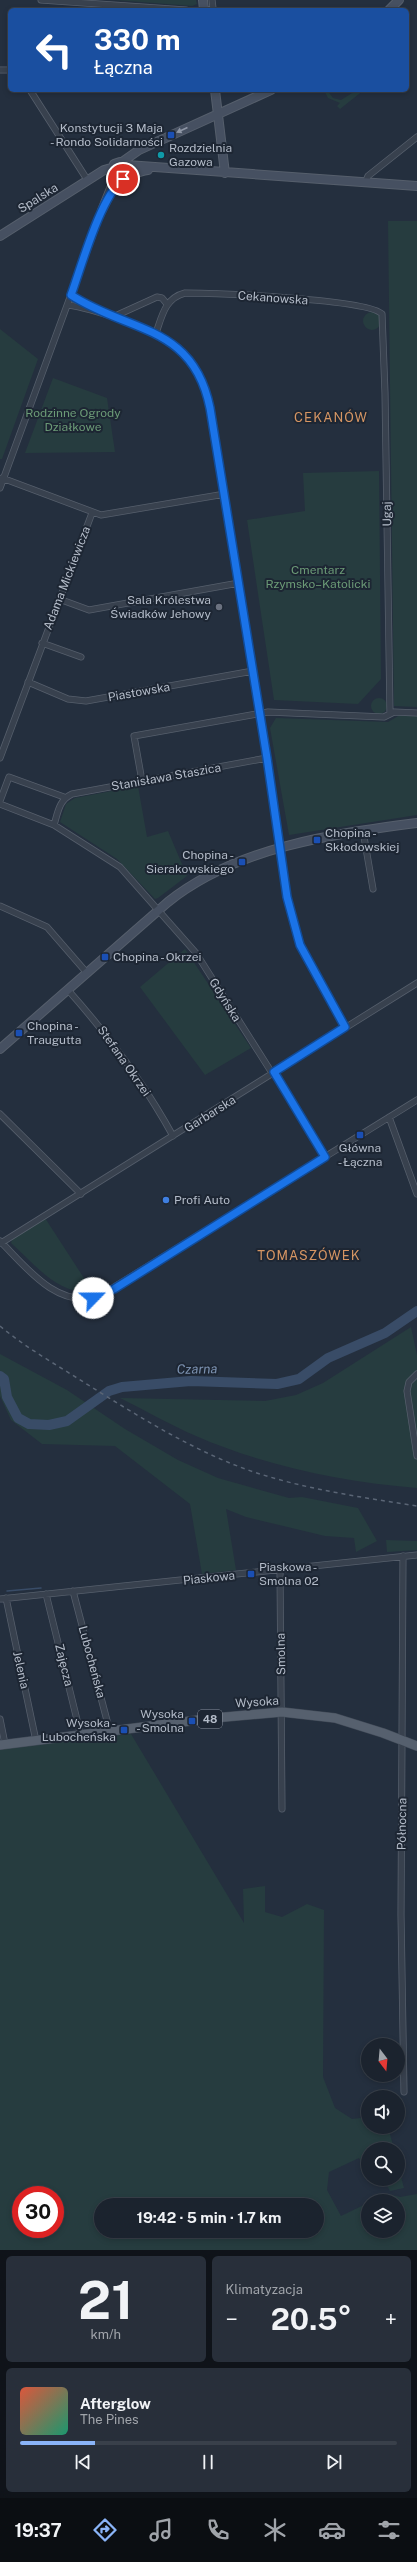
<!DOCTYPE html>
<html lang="pl">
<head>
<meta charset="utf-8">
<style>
  :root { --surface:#1b232e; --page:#282f3a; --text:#f1f3f6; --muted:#a0a4aa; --line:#39404a; --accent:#8ab4f8 }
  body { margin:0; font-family:"Public Sans",sans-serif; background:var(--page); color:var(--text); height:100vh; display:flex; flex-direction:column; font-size:15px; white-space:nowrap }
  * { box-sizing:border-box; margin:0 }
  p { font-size:13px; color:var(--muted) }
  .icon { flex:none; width:22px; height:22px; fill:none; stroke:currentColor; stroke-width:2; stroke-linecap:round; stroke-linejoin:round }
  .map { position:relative; height:2250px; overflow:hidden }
  .panel { display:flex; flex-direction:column; gap:6px; padding:6px; background:#0f1319; flex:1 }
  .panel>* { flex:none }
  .banner { position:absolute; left:8px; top:8px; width:401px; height:84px; border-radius:6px; box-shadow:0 2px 6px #0003,0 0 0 1px var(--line); background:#1a4fa0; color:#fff; overflow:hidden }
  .needle { width:26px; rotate:164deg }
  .controls { position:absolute; left:361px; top:2038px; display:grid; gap:8px }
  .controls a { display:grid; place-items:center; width:44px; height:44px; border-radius:50%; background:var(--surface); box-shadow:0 2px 6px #0003,0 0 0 1px var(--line); font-size:20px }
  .speed { position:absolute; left:12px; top:2186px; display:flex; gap:8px; font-size:20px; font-weight:700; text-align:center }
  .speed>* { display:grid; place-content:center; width:52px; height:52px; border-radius:50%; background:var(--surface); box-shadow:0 2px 6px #0003,0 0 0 1px var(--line); line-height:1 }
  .speed .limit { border:6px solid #d22; background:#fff; color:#111 }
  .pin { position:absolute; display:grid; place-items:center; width:34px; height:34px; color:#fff; margin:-17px; border:2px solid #fff; border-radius:50%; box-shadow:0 1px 4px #0007 }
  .me { position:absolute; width:44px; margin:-22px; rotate:67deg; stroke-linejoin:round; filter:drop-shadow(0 0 3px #0008) }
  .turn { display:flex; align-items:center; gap:14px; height:84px; padding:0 20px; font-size:18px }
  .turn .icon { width:52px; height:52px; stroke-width:2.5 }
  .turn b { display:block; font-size:28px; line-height:34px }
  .big { font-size:30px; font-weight:700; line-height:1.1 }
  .panel .card { flex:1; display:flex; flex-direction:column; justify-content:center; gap:6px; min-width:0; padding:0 14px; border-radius:6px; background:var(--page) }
  .panel .dial { align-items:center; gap:0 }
  .dial b { font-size:52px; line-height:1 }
  .song { display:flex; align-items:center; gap:12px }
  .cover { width:48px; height:48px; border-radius:6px; background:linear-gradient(135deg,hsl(10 70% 55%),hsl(160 70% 35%)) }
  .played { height:4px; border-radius:2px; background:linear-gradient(90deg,var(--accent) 20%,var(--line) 20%) }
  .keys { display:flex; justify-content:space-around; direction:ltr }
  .heat { display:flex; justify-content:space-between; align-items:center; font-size:22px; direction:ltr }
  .panel .tiles { flex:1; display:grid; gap:6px; grid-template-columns:1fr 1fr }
  .card:last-child { grid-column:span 2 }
  .trip { position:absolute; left:94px; top:2198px; width:230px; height:40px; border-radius:20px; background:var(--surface); box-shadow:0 2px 6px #0003,0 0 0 1px var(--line); font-weight:700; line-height:40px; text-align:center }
  .dock { display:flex; height:64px; justify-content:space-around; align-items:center; background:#0b0e12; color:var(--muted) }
  .dock .icon { width:28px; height:28px }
  .dock .current { color:var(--accent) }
  .dock b { font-size:18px; color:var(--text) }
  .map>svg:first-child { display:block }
</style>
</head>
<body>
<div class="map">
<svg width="417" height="2250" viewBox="0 0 417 2250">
  <rect width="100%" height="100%" fill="#242f3e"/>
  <path fill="#263c3f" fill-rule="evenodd" d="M115,0H196L197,4L192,6Z
    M324,90H327L333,98L341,100L357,90H364L340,109L337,106L340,103L328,98Z
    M388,221H417V707L394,706Z
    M363 321a9 9 0 1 1 18 0a9 9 0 1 1-18 0Z
    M0,329L38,359L2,459H0Z
    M53,378L107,398L115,452L25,453Z
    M379,471L381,679L358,704L274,700L247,520L305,511L303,473Z
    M371 706a8 8 0 1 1 16 0a8 8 0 1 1-16 0Z
    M400,715L417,716V815L289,835L270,728L276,718L388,722Z
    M138,786L147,837L168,831L187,876L158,898L155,899L117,859L60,822L66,804L75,798Z
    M185,949L251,1048L205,1075L140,987Z
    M45,1218L93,1292C57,1295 36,1265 11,1243L13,1238Z
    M411,1327L417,1355V1488C342,1482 265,1466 196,1436C170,1425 145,1410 120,1398L265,1401L296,1395L323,1383Z
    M0,1354L67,1390L125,1429L178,1460L218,1478L289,1498L302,1497L358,1508L377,1541L356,1552L354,1538L325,1536L246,1517L226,1509L236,1570L202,1574L190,1504L115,1446L42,1444L11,1420L0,1396Z
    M386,1540L417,1541V1550L387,1552Z
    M131,1734L244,1923L243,1889L265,1886V1912L282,1917L307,1904L324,1910L323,2077L335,2108L352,2119L368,2117V2127H388L394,2149H368V2166L365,2167L359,2158L329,2172L327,2190L341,2216L368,2203V2231H398V2201H373L388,2194L400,2197L417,2194V2250H0V1748ZM21,2195H55V2229H21ZM101,2205H317V2231H101Z
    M398,2165L404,2188L390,2191L383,2179H398Z"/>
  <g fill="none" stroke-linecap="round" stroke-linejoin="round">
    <path stroke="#394c67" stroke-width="1.5" d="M7,1591L41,1588"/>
    <path stroke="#394c67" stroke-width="10" d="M0,1376L4,1379L7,1397L18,1418L29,1424L49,1425L67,1421L109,1391L122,1387L191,1381L277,1384L299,1379L328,1358L385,1333L417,1311"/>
    <g stroke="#565f6c" stroke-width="7">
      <path id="street" d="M41,0L186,10
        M208,10L213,8L212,0
        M0,70H10
        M30,90L88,181
        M365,183L368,176L417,137
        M101,209L114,177
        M71,295L91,308
        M68,305C89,308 108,315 129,322C174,340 200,358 210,408L267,758L287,897L300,945L345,1027
        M113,317L157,297L162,298L167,304
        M156,333C162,316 165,298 185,293C213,293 368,299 382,314L385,393L390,714
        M2,478L101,515L225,494
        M0,488L98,221L115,187L123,179
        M59,599L89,610L239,583
        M42,643L81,657
        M28,682L68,699L86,701L253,671
        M0,758L92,513
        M142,781L134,736L268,712L384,717L394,712L417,713
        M0,801L9,777L64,797
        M0,804L54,825L120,867L196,953L272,1073
        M54,825C58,812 59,800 72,794L267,758
        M363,831L373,889
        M0,906L47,927L87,973
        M68,990C108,1035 144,1083 173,1136
        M275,1072L325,1157
        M0,1114L81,1194
        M389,1117L417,1194
        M0,1241C26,1267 56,1308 98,1297L417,1100
        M1,1243L417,983
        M417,1374L409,1382L407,1391L417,1456
        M403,1556L401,1915L404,2092
        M280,1571L282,1809
        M73,1591L110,1732
        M46,1594L81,1736
        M6,1598L36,1741
        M0,1599L417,1555
        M0,1719L5,1744"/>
    </g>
    <g stroke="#565f6c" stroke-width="10">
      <path id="secondary" d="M203,0L204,10
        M389,10L399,0
        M215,90L225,173
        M122,162L139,150L271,90
        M127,165L417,186
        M126,177L128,173L127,165L120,162L114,164L111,174L118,180C128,179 136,171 148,170
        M0,236L104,170L111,168
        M0,1049L168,902C237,847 332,834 417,823"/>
    </g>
    <g stroke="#414a57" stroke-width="10">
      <path id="primary" d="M0,1745L214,1718L282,1712L335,1718L383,1733L417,1746"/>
    </g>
    <use href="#street" stroke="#38414e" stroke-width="5.5"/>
    <use href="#secondary" stroke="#465061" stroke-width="8"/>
    <use href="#primary" stroke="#56606e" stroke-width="9"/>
    <path stroke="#5a6575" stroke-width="1.5" stroke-dasharray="4 4" stroke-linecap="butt" d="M0,1326C26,1348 57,1365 85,1383C138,1416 190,1449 248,1470C303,1489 360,1497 417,1506"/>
  </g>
  <defs><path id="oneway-solid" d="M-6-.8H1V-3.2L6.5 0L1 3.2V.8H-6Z"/></defs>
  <use fill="#8e96a5" href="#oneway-solid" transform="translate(182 130) rotate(156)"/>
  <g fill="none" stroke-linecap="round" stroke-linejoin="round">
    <g stroke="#114b97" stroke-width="10">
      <path id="route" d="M93,1298L114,1289L325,1157L274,1072L345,1027L300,945L287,897L267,758L210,408C193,324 129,333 71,295C82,265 100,198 123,179"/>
    </g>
    <use href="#route" stroke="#1a73e8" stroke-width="7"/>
  </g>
  <g fill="#1a4fb4" stroke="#1d2633" stroke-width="1.5">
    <rect x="167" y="131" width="8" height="8" rx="2"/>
    <rect x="313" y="836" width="8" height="8" rx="2"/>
    <rect x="238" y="858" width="8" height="8" rx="2"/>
    <rect x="101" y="953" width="8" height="8" rx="2"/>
    <rect x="15" y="1029" width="8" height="8" rx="2"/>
    <rect x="356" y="1131" width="8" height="8" rx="2"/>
    <rect x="247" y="1570" width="8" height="8" rx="2"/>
    <rect x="188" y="1717" width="8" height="8" rx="2"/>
    <rect x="120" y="1726" width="8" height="8" rx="2"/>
  </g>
  <circle fill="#0f9aa8" stroke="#1d2633" stroke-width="1.5" cx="161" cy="155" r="4"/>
  <circle fill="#6b7280" stroke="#1d2633" stroke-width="1.5" cx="219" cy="607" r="4"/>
  <circle fill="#3f7fe0" stroke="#1d2633" stroke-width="1.5" cx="166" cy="1200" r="4"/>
  <g text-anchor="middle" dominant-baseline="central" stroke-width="4" stroke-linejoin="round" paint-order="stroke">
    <rect fill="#1d2633" stroke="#878f9c" stroke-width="1" x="198" y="1710" width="24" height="18" rx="3"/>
    <g font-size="11" font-weight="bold" fill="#b4bcc9">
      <text x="210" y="1719">48</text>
    </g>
    <g font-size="12" fill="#b4bcc9" stroke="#1d2633" text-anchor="start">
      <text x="163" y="128" text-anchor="end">Konstytucji 3 Maja<tspan x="163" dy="14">- Rondo Solidarności</tspan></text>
      <text x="169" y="148">Rozdzielnia<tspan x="169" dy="14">Gazowa</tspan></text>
      <text x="211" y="600" text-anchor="end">Sala Królestwa<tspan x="211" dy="14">Świadków Jehowy</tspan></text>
      <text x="325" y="833">Chopina -<tspan x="325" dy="14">Skłodowskiej</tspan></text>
      <text x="234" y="855" text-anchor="end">Chopina -<tspan x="234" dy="14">Sierakowskiego</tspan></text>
      <text x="113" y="957">Chopina - Okrzei</text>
      <text x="27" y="1026">Chopina -<tspan x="27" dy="14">Traugutta</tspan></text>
      <text x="360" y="1148" text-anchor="middle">Główna<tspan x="360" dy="14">- Łączna</tspan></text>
      <text x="174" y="1200">Profi Auto</text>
      <text x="259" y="1567">Piaskowa -<tspan x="259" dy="14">Smolna 02</tspan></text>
      <text x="184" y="1714" text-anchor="end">Wysoka<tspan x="184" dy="14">- Smolna</tspan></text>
      <text x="116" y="1723" text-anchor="end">Wysoka -<tspan x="116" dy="14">Lubocheńska</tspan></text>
    </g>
    <g font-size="12" fill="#b4bcc9" stroke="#1d2633">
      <text transform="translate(38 198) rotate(-32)">Spalska</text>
      <text transform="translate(273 298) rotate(4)">Cekanowska</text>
      <text transform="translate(387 514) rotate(-91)">Ugaj</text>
      <text transform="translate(67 578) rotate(-69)">Adama Mickiewicza</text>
      <text transform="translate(139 692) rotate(-10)">Piastowska</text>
      <text transform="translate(166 777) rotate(-10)">Stanisława Staszica</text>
      <text transform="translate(225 1000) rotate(58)">Gdyńska</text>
      <text transform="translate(124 1061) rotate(55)">Stefana Okrzei</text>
      <text transform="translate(210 1114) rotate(-32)">Garbarska</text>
      <text transform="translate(209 1578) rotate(-6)">Piaskowa</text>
      <text transform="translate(281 1654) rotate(-91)">Smolna</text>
      <text transform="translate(92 1662) rotate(75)">Lubocheńska</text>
      <text transform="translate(64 1665) rotate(76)">Zajęcza</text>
      <text transform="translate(21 1670) rotate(78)">Jelenia</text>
      <text transform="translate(257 1702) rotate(-4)">Wysoka</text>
      <text transform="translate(402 1824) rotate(-89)">Północna</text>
    </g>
    <g font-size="12" fill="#6b9a76" stroke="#1d2633">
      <text x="73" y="413">Rodzinne Ogrody<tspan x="73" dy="14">Działkowe</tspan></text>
      <text x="318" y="570">Cmentarz<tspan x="318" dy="14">Rzymsko–Katolicki</tspan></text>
    </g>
    <g font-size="13" letter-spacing="1" fill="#d59563" stroke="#1d2633">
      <text x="331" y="417">CEKANÓW</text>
      <text x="309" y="1255">TOMASZÓWEK</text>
    </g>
    <g font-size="13" font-style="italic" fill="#7c92b1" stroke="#1d2633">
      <text transform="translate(197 1369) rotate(-1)">Czarna</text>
    </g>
  </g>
</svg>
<div class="controls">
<a><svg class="needle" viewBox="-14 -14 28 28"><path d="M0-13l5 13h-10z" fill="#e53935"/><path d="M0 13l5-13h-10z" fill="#a0a4aa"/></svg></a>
<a><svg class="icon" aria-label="sound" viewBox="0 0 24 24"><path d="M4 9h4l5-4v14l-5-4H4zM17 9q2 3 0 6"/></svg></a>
<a><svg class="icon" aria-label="search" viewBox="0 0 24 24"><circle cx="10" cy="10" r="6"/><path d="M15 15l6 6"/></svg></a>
<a><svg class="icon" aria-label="layers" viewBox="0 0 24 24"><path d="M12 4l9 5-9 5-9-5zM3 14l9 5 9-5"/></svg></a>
</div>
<div class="speed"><div class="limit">30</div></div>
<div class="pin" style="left:123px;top:179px;background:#d93025"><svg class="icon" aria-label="arrive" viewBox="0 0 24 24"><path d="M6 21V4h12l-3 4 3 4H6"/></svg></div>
<svg class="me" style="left:93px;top:1298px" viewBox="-20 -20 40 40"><circle r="19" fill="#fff"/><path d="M0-13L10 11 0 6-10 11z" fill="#1a73e8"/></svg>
<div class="trip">19:42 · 5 min · 1.7 km</div>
<div class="banner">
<div class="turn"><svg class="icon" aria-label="left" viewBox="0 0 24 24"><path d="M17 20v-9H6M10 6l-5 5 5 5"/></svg><div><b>330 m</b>Łączna</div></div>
</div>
</div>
<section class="panel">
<div class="tiles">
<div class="card dial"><b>21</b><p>km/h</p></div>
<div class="card"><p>Klimatyzacja</p>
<div class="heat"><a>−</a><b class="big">20.5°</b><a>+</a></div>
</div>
<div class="card">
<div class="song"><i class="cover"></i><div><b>Afterglow</b><p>The Pines</p></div></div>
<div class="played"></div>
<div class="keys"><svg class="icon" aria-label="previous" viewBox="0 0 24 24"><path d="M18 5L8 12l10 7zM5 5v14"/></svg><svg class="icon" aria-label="pause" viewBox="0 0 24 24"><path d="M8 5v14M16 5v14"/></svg><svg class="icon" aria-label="next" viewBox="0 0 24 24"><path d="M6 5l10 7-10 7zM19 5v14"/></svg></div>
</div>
</div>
</section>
<nav class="dock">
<b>19:37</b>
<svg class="icon current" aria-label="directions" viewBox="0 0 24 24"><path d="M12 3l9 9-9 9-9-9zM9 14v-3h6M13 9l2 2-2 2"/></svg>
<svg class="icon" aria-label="music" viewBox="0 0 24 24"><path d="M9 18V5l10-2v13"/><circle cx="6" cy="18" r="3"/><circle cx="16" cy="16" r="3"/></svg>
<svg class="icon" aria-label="phone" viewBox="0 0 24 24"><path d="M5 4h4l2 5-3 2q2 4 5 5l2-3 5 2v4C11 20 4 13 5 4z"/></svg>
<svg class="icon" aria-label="climate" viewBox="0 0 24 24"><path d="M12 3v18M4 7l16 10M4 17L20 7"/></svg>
<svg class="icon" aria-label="car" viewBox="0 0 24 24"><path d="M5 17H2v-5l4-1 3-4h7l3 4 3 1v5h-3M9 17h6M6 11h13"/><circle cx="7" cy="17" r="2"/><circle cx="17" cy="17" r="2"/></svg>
<svg class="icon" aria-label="filters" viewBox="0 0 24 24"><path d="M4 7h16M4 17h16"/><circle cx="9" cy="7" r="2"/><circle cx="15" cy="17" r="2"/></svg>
</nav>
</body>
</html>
